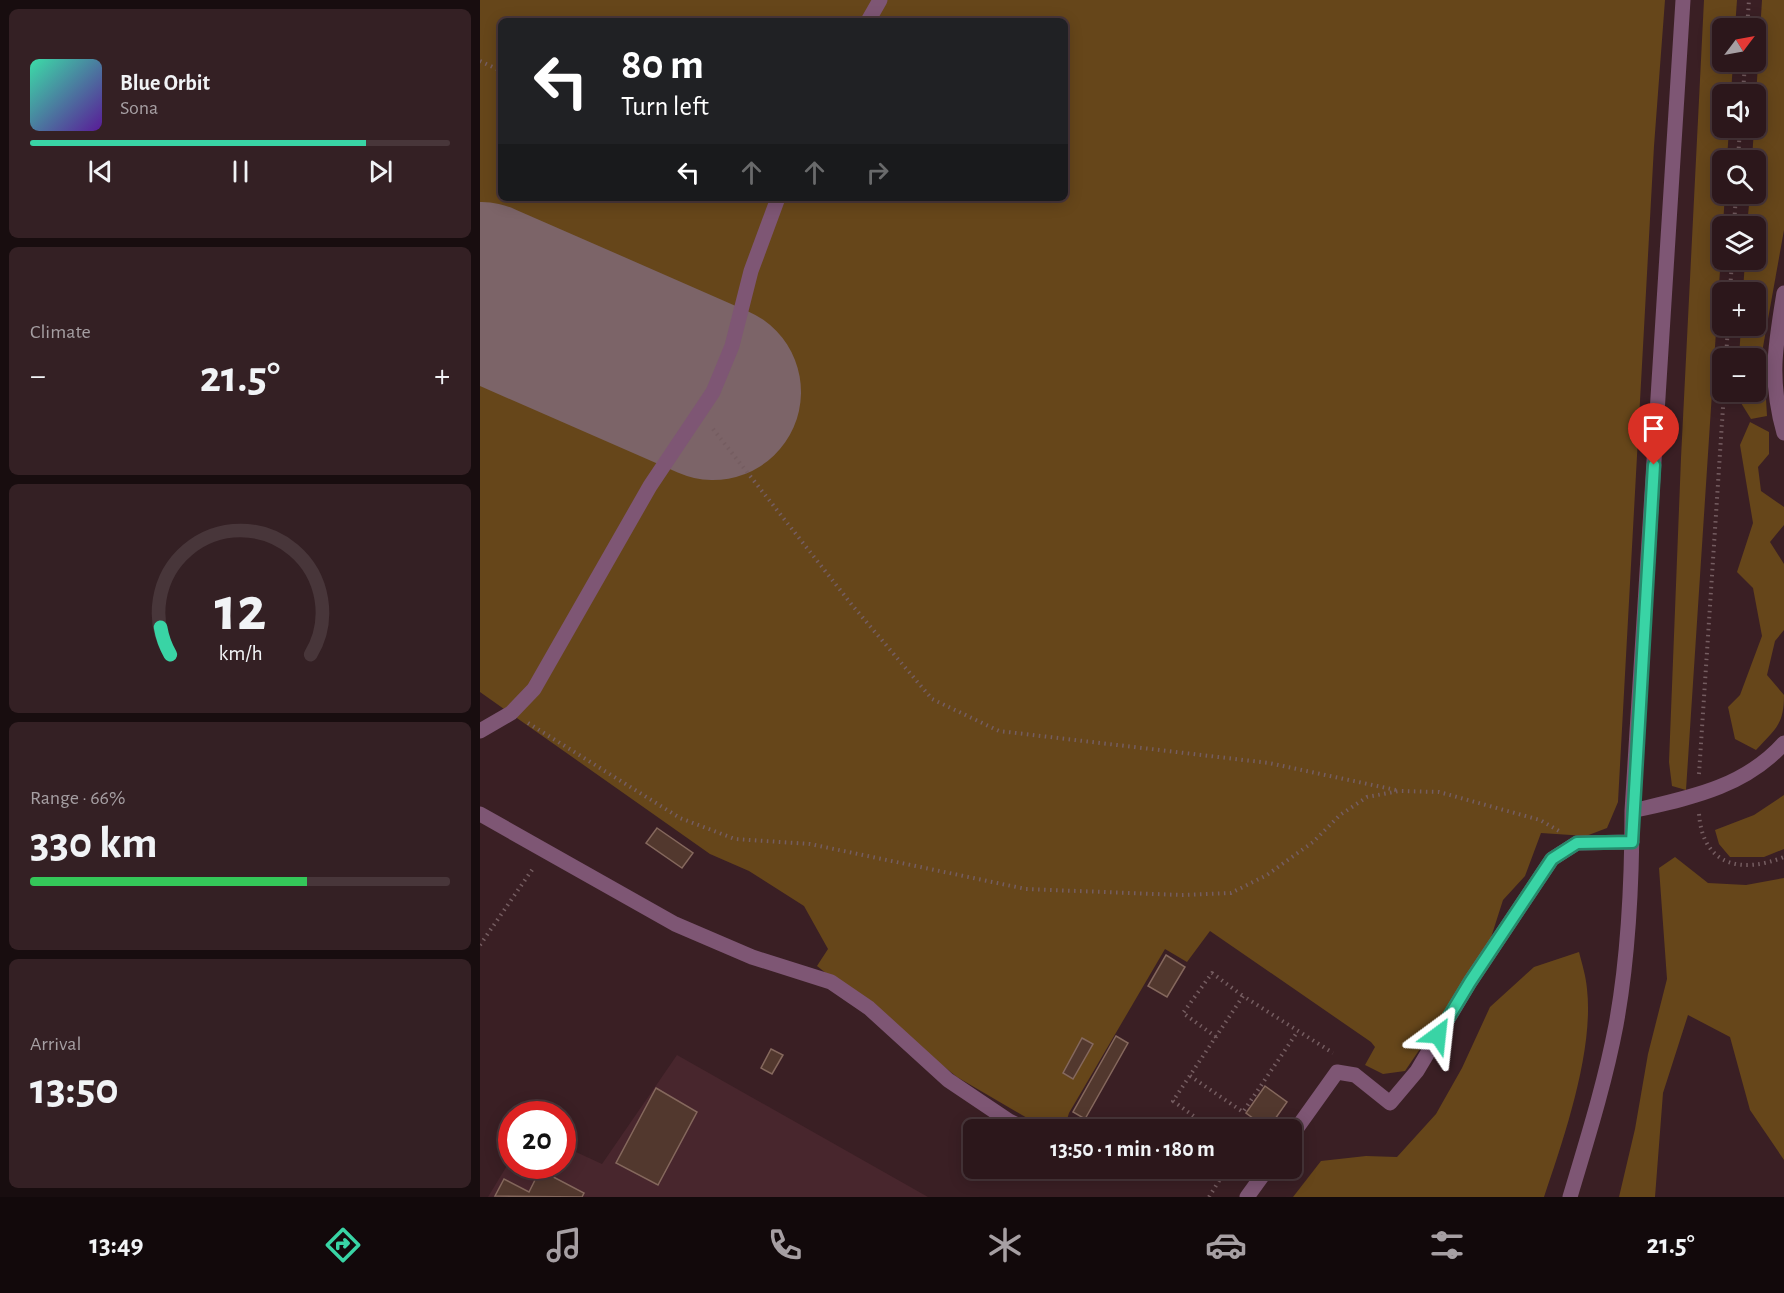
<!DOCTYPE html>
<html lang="en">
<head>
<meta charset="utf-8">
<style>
  :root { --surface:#2c171b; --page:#342024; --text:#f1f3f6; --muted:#a69fa3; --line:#48363a; --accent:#39d4a5 }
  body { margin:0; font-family:"Alegreya Sans",sans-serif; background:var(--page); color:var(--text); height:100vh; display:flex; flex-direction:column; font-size:22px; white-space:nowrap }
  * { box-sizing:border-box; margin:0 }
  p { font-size:20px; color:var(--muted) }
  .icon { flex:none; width:33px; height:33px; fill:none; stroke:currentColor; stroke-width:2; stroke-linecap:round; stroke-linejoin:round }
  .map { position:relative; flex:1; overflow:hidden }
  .details { display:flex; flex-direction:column; gap:9px; padding:9px; background:#180d0f; width:480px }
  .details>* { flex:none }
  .guide { position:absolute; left:18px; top:18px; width:570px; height:183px; border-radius:9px; box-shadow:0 3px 15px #0003,0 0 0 2px var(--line); background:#202124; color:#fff; overflow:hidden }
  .needle { width:39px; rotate:58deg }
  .tools { position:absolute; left:1232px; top:18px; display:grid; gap:12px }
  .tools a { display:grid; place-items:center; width:54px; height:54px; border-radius:9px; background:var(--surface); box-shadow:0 3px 15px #0003,0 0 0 2px var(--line); font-size:30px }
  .speed { position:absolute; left:18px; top:1101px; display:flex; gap:12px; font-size:30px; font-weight:700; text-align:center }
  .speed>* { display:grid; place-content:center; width:78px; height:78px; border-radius:50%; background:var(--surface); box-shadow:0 3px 15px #0003,0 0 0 2px var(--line); line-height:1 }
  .speed .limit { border:9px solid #d22; background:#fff; color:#111 }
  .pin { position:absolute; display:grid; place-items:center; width:51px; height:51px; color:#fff; margin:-62px -26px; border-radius:50% 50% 50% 0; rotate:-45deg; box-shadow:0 0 6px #0007 }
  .pin .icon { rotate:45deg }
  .me { position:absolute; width:66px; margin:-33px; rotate:30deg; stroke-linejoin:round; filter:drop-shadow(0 0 4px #0008) }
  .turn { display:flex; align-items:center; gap:21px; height:126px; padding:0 24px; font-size:27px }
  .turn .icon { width:78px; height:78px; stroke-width:2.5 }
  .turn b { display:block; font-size:42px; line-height:51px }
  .lanes { display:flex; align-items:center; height:57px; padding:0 24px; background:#0003; justify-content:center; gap:30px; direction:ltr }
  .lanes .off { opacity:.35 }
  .big { font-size:45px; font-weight:600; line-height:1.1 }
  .details .card { flex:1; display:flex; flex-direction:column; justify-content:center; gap:9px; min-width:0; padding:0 21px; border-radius:9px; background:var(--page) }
  .details .dial { align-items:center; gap:0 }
  .dial svg { height:156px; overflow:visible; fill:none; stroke:var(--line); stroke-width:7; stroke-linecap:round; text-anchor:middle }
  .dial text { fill:var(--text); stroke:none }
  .song { display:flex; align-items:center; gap:18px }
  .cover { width:72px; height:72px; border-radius:9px; background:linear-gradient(135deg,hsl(160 70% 55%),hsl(270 70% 35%)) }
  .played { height:6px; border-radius:3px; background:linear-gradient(90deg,var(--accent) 80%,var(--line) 80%) }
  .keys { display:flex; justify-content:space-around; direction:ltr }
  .heat { display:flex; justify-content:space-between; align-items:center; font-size:33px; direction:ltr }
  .charge { height:9px; border-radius:4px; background:linear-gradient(90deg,#34c759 66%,var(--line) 0) }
  .trip { position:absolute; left:483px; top:1119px; width:339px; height:60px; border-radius:9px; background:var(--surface); box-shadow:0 3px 15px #0003,0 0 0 2px var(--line); font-weight:600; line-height:60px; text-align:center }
  .tabs { display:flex; height:96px; justify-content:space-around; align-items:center; background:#12090b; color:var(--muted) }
  .tabs .icon { width:42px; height:42px }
  .tabs .current { color:var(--accent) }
  .tabs b { font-size:27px; color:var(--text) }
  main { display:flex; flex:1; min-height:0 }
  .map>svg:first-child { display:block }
</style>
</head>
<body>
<main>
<section class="details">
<div class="card">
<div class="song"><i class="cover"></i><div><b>Blue Orbit</b><p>Sona</p></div></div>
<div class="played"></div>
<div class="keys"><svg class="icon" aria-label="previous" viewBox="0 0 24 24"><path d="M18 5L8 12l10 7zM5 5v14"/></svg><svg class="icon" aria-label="pause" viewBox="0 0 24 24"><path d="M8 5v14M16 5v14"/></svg><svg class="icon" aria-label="next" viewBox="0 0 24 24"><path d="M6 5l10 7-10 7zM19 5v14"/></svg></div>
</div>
<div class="card"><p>Climate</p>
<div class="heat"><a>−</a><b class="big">21.5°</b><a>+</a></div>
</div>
<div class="card dial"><svg viewBox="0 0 100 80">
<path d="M14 69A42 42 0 1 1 86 69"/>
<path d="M14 69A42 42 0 0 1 9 55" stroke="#39d4a5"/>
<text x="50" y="56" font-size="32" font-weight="700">12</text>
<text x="50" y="72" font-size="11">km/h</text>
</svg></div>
<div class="card"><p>Range · 66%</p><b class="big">330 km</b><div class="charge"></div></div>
<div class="card"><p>Arrival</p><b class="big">13:50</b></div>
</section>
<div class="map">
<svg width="1304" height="1197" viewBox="0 0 1304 1197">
  <rect width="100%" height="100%" fill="#3a1f24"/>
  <path fill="#48262d" d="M197,1055L448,1197H8L31,1159L32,1166H82L83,1146L122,1164Z"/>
  <path fill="#66461a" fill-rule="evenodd" d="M0,0H1185L1174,146L1138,802L1127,828L1106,836L1061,833L1045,876L1023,900L1007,950L925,1071L903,1074L885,1065L895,1047L891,1042L730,931L707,962L685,949L589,1113L584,1129H566L477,1077L337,966L348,949L324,906L269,871L230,854L0,692ZM21,21H585V198H21Z
    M1224,0H1257L1255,28H1242V62H1253L1251,94H1242V128H1249L1247,160H1242V194H1245L1206,790L1192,786L1189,762L1201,458Z
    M1282,0H1304V230L1283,347L1287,416L1271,419L1256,395L1257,392H1275V358H1259L1261,326H1275V292H1263L1265,260H1275V226H1267L1270,194H1275V160H1272Z
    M1270,422L1289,432V454L1278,467L1281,491L1304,507V525L1290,542L1304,564V630L1295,641L1287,675L1304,695C1304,724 1296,729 1276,750L1255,739L1248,707L1260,695L1282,636L1273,588L1257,572L1273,523L1260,445Z
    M1304,795V849L1284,857H1250L1239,844L1235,830L1274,815Z
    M1195,857L1228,883L1266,885L1304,878V1160L1270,1110L1250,1037L1208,1015L1183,1093L1175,1197H1139L1155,1129L1168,1054L1187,979L1179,868Z
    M1099,952C1102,964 1106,976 1107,989C1114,1051 1084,1138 1064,1197H813L841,1161L886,1156L917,1157L956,1114L982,1068L1010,1007L1054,967Z"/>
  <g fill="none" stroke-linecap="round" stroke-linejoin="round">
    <path stroke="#7c6468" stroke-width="176" d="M0,290L233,392"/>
  </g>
  <path fill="#52382e" stroke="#85685d" stroke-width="1.5" d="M177,828L213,853L202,868L166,843Z
    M686,955L705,967L687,997L668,986Z
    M636,1036L648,1043L605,1119L593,1112Z
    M602,1038L613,1044L593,1079L583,1073Z
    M291,1049L303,1055L292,1074L281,1068Z
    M785,1086L807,1102L788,1129L766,1113Z
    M176,1088L217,1112L178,1185L136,1163Z
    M60,1170L104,1193L102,1197L15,1196L24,1179L49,1192Z"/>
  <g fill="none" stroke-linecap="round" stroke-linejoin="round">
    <path stroke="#755d61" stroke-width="4" stroke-dasharray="1.5 4.5" stroke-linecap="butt" d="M1267,28L1269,0
      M0,61L21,71
      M1263,94L1265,62
      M1258,160L1260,128
      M1254,226L1256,194
      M1250,292L1252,260
      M1246,358L1248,326
      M233,429L372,605L452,699L519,731L789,763L916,790
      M48,723L200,818L255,839L330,844L546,889L701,895L751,893L787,875L833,842L860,815L887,797L919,791L959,792L1060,820L1079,831
      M1219,774L1244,392
      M1219,814C1223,866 1261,874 1304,857
      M0,945L54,867
      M736,1037L703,1013L732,973L763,996
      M710,1076L763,1112L818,1031
      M733,1130L693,1101L763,996L853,1053
      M729,1197L747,1168"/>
    <path stroke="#7e5674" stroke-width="15" d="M388,21L400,0
      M1304,293C1295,347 1289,380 1304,433
      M0,731L31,713L54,689L170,486L233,392L252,346L271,271L298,198
      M1152,811C1208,798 1264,788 1304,743
      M0,814L195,924L272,957L351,982L389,1008L468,1080L529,1121L547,1130
      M812,1135L857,1072L875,1075L910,1103L937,1071L990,982L1072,859L1097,843L1152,842
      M767,1197L788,1168
      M1090,1197C1107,1140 1125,1083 1136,1025C1149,954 1152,883 1152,811L1203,0"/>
  </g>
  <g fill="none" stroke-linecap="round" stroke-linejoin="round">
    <g stroke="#258a6b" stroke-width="15">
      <path id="route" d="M958,1035L990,982L1072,859L1097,843L1152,842L1174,465"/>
    </g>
    <use href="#route" stroke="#39d4a5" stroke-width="10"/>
  </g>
</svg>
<div class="tools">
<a><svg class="needle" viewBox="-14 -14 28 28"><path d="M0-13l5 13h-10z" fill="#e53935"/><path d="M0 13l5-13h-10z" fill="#a69fa3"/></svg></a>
<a><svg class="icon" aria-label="sound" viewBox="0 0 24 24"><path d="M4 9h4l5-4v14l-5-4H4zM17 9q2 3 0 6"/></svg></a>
<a><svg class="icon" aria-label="search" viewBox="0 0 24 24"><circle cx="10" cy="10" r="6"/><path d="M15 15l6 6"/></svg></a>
<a><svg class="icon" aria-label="layers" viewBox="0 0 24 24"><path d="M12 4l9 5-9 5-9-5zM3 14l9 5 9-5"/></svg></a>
<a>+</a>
<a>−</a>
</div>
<div class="speed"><div class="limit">20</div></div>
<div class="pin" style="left:1174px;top:465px;background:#d93025"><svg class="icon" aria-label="arrive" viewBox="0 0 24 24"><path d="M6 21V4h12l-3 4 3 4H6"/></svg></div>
<svg class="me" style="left:958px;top:1035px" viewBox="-20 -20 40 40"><path d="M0-17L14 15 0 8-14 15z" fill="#39d4a5" stroke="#fff" stroke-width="4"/></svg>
<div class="trip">13:50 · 1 min · 180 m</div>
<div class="guide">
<div class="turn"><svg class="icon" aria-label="left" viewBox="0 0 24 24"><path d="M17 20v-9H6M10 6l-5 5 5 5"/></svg><div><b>80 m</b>Turn left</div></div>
<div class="lanes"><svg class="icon" aria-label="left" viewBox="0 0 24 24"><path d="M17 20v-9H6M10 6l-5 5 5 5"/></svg><svg class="icon off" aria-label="ahead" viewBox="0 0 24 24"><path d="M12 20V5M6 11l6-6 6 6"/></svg><svg class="icon off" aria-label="ahead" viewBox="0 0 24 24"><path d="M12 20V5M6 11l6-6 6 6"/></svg><svg class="icon off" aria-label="right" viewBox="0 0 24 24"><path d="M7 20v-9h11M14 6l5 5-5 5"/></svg></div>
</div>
</div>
</main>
<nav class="tabs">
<b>13:49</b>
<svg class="icon current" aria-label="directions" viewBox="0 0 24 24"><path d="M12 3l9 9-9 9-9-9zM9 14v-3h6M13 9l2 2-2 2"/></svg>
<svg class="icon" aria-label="music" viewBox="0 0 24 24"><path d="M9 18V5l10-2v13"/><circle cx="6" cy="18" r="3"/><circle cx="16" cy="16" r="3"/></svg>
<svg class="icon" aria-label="phone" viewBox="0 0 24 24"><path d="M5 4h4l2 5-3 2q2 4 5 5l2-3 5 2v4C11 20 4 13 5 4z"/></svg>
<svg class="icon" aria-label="climate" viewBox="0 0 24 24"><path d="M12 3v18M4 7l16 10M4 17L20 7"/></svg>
<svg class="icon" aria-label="car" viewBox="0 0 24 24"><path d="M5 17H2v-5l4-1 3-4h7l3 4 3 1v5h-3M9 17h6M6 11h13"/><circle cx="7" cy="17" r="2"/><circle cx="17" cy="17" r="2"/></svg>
<svg class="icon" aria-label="filters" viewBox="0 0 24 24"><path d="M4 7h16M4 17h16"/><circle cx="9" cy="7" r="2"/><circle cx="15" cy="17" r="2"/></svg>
<b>21.5°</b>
</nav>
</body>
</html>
